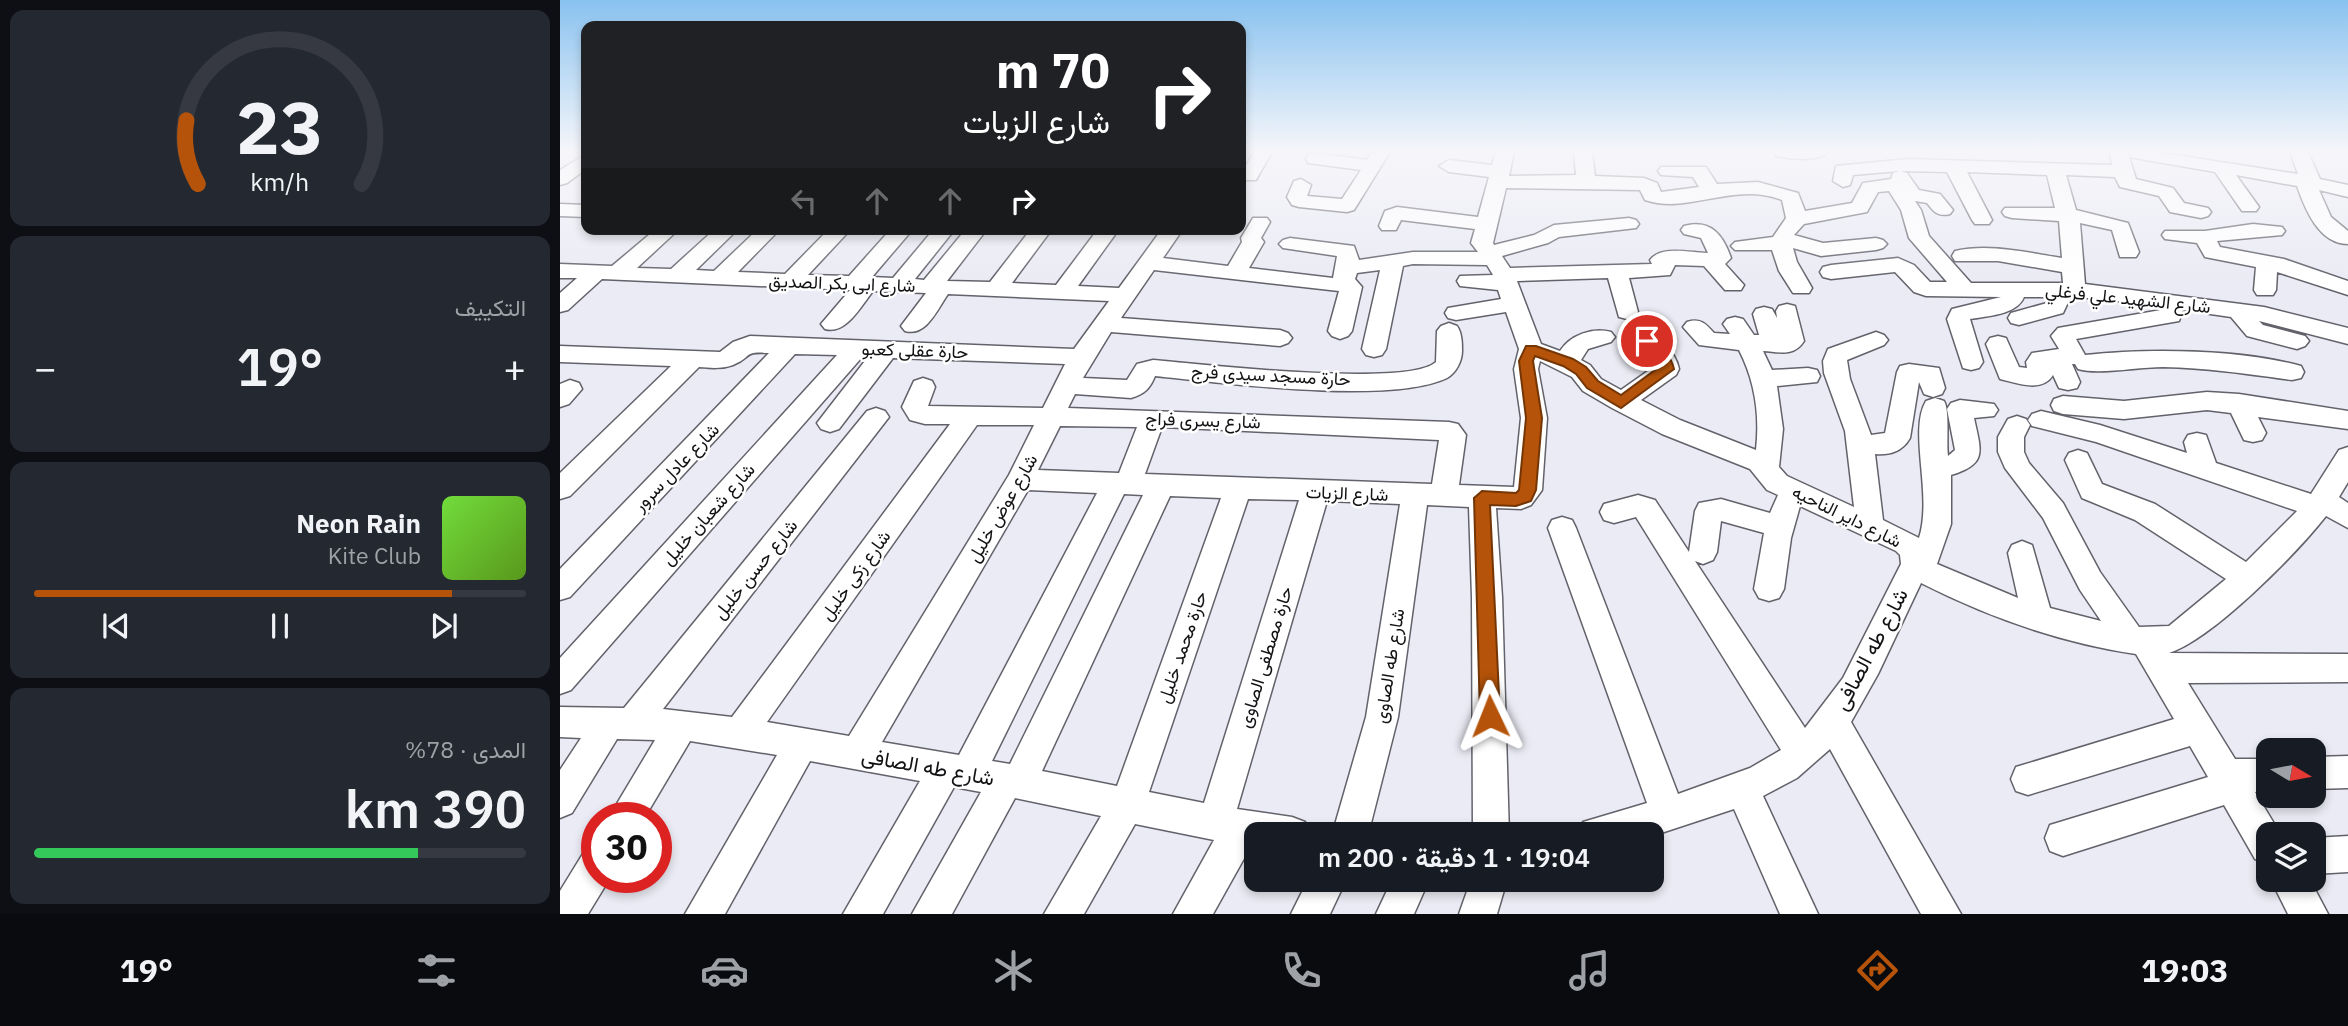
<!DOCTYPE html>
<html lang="ar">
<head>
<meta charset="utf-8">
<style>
  :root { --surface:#171b24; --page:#242831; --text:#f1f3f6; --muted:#9ea1a6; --line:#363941; --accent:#b45309 }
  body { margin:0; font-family:"IBM Plex Sans",Vazirmatn,sans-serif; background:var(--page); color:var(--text); direction:rtl; height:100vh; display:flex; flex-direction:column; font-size:26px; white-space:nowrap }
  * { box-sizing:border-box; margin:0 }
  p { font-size:23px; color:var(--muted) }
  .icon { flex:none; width:38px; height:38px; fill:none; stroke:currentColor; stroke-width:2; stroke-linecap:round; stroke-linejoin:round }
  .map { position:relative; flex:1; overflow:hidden; direction:ltr }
  .details { display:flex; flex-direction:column; gap:10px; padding:10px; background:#0d0f14; width:560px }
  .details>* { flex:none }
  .top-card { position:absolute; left:21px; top:21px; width:665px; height:214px; border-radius:14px; box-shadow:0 4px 10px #0003; direction:rtl; background:#202124; color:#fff; overflow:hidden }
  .needle { width:46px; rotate:100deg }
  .fabs { position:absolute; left:1696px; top:738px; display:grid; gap:14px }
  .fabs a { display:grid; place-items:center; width:70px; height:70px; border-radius:14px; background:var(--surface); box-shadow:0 4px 10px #0003; font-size:35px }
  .speed { position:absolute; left:21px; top:802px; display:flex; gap:14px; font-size:35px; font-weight:700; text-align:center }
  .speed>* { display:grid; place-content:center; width:91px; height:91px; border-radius:50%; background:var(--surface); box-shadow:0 4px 10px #0003; line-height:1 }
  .speed .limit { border:10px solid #d22; background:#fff; color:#111 }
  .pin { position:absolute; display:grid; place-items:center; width:60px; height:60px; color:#fff; margin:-30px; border:4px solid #fff; border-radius:50%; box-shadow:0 2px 7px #0007 }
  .me { position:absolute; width:77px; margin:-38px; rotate:358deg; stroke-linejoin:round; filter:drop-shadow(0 0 5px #0008) }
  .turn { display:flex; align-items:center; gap:24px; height:147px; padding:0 21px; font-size:32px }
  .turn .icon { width:91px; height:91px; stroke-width:2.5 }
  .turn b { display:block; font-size:49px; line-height:60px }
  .lanes { display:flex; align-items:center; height:66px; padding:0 21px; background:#0003; justify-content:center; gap:35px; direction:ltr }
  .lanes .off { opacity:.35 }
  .big { font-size:52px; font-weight:600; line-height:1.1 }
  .details .tile { flex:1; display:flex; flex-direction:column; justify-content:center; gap:10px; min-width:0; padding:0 24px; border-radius:14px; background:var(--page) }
  .details .dial { align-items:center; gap:0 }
  .dial svg { height:182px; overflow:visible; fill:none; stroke:var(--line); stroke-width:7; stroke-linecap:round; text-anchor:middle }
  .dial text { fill:var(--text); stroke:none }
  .song { display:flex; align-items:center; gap:21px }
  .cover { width:84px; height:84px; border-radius:10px; background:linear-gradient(135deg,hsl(100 70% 55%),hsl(90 70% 35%)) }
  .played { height:7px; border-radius:4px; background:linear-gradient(90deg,var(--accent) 85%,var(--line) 85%) }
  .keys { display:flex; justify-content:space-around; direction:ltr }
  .heat { display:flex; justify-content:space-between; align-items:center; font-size:38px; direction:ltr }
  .charge { height:10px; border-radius:5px; background:linear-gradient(90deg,#34c759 78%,var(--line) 0) }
  .trip { position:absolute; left:684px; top:822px; width:420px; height:70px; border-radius:14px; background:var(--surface); box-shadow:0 4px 10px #0003; font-weight:600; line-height:70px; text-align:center; direction:rtl }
  .menu { display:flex; height:112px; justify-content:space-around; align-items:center; background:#090b0e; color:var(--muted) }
  .menu .icon { width:49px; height:49px }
  .menu .active { color:var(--accent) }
  .menu b { font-size:32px; color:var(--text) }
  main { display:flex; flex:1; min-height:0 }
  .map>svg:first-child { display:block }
</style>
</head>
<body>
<main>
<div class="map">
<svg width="1788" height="914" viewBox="0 0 1788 914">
  <rect width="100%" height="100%" fill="#ebebf5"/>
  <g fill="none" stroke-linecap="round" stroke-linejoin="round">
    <g stroke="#63626b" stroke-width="3">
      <path id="minor" d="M694,152H712L696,180H682L681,174Z
        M812,152H830L794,210L787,212L739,207L732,205L727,197L734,181L741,179L751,185L747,196L782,199L801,170L748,163L746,159L748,155L755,153L807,160Z
        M936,152H954L949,176L1016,175L1014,152H1032L1035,176L1084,178L1097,183L1101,192L1139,187L1133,177L1101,175L1098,171L1101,167H1146L1157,184L1198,182L1238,193L1245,211L1292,203L1303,183L1331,179L1333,173L1339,171L1293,175L1290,185L1283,187L1273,181L1276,166L1348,159L1552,165L1550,155L1552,152H1596L1738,174L1730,152H1748L1760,179L1788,185V197L1759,190L1771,217L1788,231V244C1759,244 1745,209 1737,186L1676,175L1699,207L1696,211H1682L1655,172L1569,157L1576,179L1613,188L1624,203L1648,208L1651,212L1648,216L1641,218L1610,212L1599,196L1560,187L1555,177L1506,175L1516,210L1568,223L1579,252L1576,257H1560L1552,230L1520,223L1525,284L1704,307L1788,328V344L1699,321L1703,325L1745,336L1749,341L1745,346L1737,349L1687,336L1671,317L1623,310L1619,321L1516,339L1525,355C1589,348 1679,349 1741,366L1744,372L1741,378L1732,380C1689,374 1647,368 1603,367C1579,367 1538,375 1518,369L1515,364H1512L1520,382L1517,388L1508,390L1499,388L1493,375C1482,393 1457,383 1440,379L1426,344L1430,338L1438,336L1446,338L1459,367L1467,368L1466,362L1472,353L1499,349L1491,336L1498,328L1601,310L1599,307L1536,298H1510L1503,313L1459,325L1451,323L1448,318L1451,313L1487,303L1488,297H1464C1457,315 1427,316 1410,319L1423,362L1419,368L1411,370L1403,368L1387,319L1392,309L1441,297L1366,296L1354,292L1335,272L1271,279L1263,277L1260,272L1263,267L1271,265L1338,258L1354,265L1370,282H1387L1349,238L1341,210L1329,191L1318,192L1307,212L1244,224L1234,235L1263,243L1316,238L1323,240L1327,244L1323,248L1316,250L1261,256L1233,248L1237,262L1252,288L1249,293H1233L1219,271L1212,250H1175L1171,246L1175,242L1213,237L1226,218L1222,200C1173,181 1128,215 1085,200L1080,190L946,188L933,243L934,245L974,235L994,225L1069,218L1076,220L1079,224L1076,228L999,237L988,243L942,256L950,268L1092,264L1090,260C1101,245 1131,253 1148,253L1141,238L1124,234L1121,230L1124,226C1151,219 1163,235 1171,258L1165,264L1184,285L1181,290H1165L1144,266L1115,265L1110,275L1069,278L1078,312L1075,317L1067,319L1059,317L1048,278L957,281L981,344L1000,351C1010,335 1033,327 1051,332L1055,337L1051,342L1028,349L1021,360L1030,365L1041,379L1061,390L1095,366L1075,341L1079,336C1096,331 1116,352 1119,369L1116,375L1081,400L1120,420L1196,450C1200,415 1195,381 1179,350L1139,345L1123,327L1127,322C1140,318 1145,323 1154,333L1170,334L1163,324L1167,319L1175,317L1183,319L1194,335H1199L1193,314L1196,309L1204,307L1212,309L1217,318L1216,311L1219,306L1227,304L1235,306L1244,341C1234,357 1220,352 1203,351L1212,370L1248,368L1257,370L1260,376L1257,382L1217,386L1223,429L1219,467L1227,476L1294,507L1285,431L1264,373L1263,361L1268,349L1316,332L1324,335L1328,340L1324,345L1287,360L1290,379L1311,435L1325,433L1337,372L1340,366L1349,364L1379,368L1385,388L1382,394L1373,397L1364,394L1359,382L1350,438C1342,452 1330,455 1315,454L1323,520L1359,538C1373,495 1348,431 1366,401L1375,398L1384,401C1390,411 1386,441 1388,456L1395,450L1387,409L1391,403L1400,400L1434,404L1438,410L1434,416L1414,418C1421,451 1428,464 1391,475V524L1377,564L1458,598L1448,553L1452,545L1462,541L1472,545L1490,608L1541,621L1520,590L1483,518L1445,468L1438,452V437L1448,419L1457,416L1466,419L1470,425L1464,437V452L1469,463L1503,503L1540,572L1579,627L1609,626L1666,579L1575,520L1522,498L1505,460L1509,453L1518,450L1527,453L1542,484L1595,504L1686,562L1737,511L1536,442L1472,426L1468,420L1472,414L1481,411L1540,425L1627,453L1624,442L1628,435L1637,433L1646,435L1656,463L1751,494L1779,450L1788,447V482L1779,497L1788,503V528L1766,516C1736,554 1653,639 1609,653L1788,654V682L1628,683L1675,759H1708V791L1695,792L1721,835H1708V864L1695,859L1664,805L1503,856L1490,851L1485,838L1490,825L1648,777L1630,746L1468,795L1456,791L1451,779L1456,767L1614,719L1576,654C1501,643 1428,617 1361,583L1318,674L1291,722L1401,914H1361L1270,749L1237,778L1203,796L1258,914H1220L1174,809L1092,836L1018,835L1023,822L1087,803L988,528L992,520L1002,517L1012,520L1016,528L1118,794L1190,768L1221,750L1076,517L1054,523L1044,520L1040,512L1044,504L1078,495L1095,500L1129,552L1135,511L1139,503L1161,499L1210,513L1218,495L1207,490L1190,469L1102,434L1052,408L1023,391L1012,377L980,361L978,369L987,418L982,490L971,505L961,509L936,508L942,597L949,835H913L912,597L909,507L867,505L838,717L808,835H772L806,717L840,504L767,501L677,809L732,817L745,822L750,835H696V847L691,846L653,914H613L654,840L575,824L524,914H484L541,816L455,798L392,914H352L421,792L394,787L323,914H283L360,781L250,761L165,914H125L217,755L130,741L85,817H49L95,740L57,739L12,813L0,818V770L21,738L0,737V707L64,708L307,411L316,408L325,411L329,417L103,709L172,717L390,424H365L350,420L342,407L354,381L363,378L372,381L375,387L368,406L483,408L505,364L333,358L279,429L270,432L261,429L257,423L308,357L303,356L11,690L0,694V658L277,355L235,354L10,597L0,600V569L209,353C182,351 193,357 173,365C162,369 151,368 139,367L10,496L0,499V473L111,366L0,362V346L160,352L173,342L190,336L514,349L549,301L388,294C377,310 366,337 345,331L341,326L366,293L313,291C301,306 286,335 265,329L261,324L290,290L42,279L8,310L0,312V293L17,278H0V264L52,266L96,229H119L77,268L111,269L155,229H178L136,270L154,271L198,229H220L178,272L225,274L269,229H291L248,275L289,276L331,229H353L312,277L333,278L374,229H395L355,279L364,280L406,229H427L387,281L430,282L471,229H492L452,283L496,285L538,229H559L518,286L559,288L602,229H623L603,258L668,266L682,242L681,238L693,218H707L710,222L701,238L704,242L689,268L773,278L777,256L723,248L719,244L723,240L730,238L794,246L799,260L853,252H918L911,243L915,229L841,220L836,230H822L819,226L825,211L837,207L918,217L929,177L889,172L879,166L889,160L932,165ZM1341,171L1387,172L1412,220L1415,224H1429L1432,220L1407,172L1487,175L1495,208H1445L1442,212L1445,216L1452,218L1499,221L1502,258C1468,253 1430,243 1395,251L1392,256L1395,261H1438L1502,272L1503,283H1411L1369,236L1361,210L1355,201L1367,203C1374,212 1378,217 1390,214L1393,210L1380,194L1359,190L1347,173ZM853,264L927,265L933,275L900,276L897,281L900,286L938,290L941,299L888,308L885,313L888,318L896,320L946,312L959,349L954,369L961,418L954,487L899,485L906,435L898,424L889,422L508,408L515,394L571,398C584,394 590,389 595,376C662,383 831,405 887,378C896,373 902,361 902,351C902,343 902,333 897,326L889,323L881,326L877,331L876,362C848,388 639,364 593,360L577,364L567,380L523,378L551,332L720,346L728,343L732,338L728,333L720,330L561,318L594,270L779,291L768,331L772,336L780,339L788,336L792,331L802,287L795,279L797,273L820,270L802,349L806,355L814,357L822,355L826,349L843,266ZM417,425H474L449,475L289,736L207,722ZM500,426L577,427L559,473L478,470ZM602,427L879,440L872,484L585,474ZM468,490L537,493L399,755L322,742ZM564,494L583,495L450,764L432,761ZM610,496L661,498L557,786L482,771ZM688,499L739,500L644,803L589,792ZM1240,506L1336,551L1340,555L1341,564L1283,678L1245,728L1135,561L1143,564L1153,560L1157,552L1161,521L1204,533L1194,589L1199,598L1209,601L1219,598L1224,589L1231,538Z
        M1214,152H1268C1259,162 1230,159 1216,156Z
        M26,154V169L7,183L0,185V170Z
        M0,204L26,205V217L0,216Z
        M1693,224L1722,227L1725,231L1722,235L1657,241L1660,247L1724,259L1788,281V295L1717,272L1716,290L1713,295H1697L1694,290L1696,267L1645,257L1637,243L1605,239L1602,235L1605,231H1645Z
        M10,380L19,383L22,389L9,404L0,407V384Z
        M1647,392L1679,394L1788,411V429L1698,417L1706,433L1702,440L1693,442L1684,440L1671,413L1647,410L1564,419L1503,414L1494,411L1491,405L1494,399L1503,396L1564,401Z
        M1788,756V788L1754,789V757Z
        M1788,836V872L1754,874V838Z
        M37,847V877L50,878L28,914H0V891L24,852Z
        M748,880H786L770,914H731Z
        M832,880H869L854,914H816Z
        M911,880H947L937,914H899Z
        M1711,880H1750L1768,914H1728Z"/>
    </g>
    <use href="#minor" fill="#fff" fill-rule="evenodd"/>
  </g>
  <linearGradient id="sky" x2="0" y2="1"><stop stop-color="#89c2ef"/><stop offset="0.54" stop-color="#f6f6fa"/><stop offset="1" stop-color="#f6f6fa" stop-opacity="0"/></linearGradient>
  <rect width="1788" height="280" fill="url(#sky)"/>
  <path fill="#b45309" stroke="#753606" stroke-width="2" d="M1087,336C1098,340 1112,358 1114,369L1061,408L1027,388L1016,374L1003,366L975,356L973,361L982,418L976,490L971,501L956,506L930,505L940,716L937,722L930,725L923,722L920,716L914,498L922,491L956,493L959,490L966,418L959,361L966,346H976L1013,359L1026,367L1038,381L1061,395L1099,367L1080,341Z"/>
  <g text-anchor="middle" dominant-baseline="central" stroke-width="5" stroke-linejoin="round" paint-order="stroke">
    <g font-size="18" fill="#121215" stroke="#fff">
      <text transform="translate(282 283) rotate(2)">شارع ابى بكر الصديق</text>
      <text transform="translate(1568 298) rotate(6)">شارع الشهيد علي فرغلي</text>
      <text transform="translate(355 350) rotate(2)">حارة عقلى كعبو</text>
      <text transform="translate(711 375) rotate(3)">حارة مسجد سيدى فرج</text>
      <text transform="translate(643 420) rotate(2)">شارع يسرى فراج</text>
      <text transform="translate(116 467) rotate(-46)">شارع عادل سرور</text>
      <text transform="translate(787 493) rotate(2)">شارع الزيات</text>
      <text transform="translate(442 508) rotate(-60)">شارع عوض خليل</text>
      <text transform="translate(148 514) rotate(-48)">شارع شعبان خليل</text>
      <text transform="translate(1287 516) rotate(26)">شارع داير الناحيه</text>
      <text transform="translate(195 569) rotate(-51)">شارع حسن خليل</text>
      <text transform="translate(295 575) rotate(-54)">شارع زكى خليل</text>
      <text transform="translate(622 647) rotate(-71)">حارة محمد خليل</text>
      <text transform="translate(705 657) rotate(-73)">حارة مصطفى الصاوى</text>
      <text transform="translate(829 666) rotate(-81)">شارع طه الصاوى</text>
    </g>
    <g font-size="21" fill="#121215" stroke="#fff">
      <text transform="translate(1310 649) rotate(-62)">شارع طه الصافى</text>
      <text transform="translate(368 766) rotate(10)">شارع طه الصافى</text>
    </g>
  </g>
</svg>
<div class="fabs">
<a><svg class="needle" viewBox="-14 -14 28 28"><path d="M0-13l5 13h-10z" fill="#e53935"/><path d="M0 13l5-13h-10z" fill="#9ea1a6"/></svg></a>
<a><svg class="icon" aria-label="layers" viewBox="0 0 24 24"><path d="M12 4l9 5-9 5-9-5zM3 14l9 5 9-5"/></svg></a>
</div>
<div class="speed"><div class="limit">30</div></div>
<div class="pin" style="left:1087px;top:341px;background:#d93025"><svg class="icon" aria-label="arrive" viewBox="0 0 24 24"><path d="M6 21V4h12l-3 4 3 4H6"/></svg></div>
<svg class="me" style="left:930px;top:716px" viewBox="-20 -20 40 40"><path d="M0-17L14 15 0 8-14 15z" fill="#b45309" stroke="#fff" stroke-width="4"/></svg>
<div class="trip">19:04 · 1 دقيقة · 200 m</div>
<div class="top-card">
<div class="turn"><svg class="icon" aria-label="right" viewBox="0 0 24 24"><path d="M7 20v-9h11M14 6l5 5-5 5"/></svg><div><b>70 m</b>شارع الزيات</div></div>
<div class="lanes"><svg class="icon off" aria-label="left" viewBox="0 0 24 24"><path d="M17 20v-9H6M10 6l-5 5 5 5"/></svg><svg class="icon off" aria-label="ahead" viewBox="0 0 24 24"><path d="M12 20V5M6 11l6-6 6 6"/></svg><svg class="icon off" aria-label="ahead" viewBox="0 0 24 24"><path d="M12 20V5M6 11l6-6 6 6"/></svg><svg class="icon" aria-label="right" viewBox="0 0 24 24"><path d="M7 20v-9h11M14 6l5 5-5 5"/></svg></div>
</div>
</div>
<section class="details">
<div class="tile dial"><svg viewBox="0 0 100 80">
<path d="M14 69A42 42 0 1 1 86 69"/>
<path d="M14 69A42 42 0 0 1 9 41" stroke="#b45309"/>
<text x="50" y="56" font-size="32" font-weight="700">23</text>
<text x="50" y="72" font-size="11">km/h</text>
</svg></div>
<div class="tile"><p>التكييف</p>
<div class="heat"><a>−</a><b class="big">19°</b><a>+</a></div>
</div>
<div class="tile">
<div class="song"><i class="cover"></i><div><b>Neon Rain</b><p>Kite Club</p></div></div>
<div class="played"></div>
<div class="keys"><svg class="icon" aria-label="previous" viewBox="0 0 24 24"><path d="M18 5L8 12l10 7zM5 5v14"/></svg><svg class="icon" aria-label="pause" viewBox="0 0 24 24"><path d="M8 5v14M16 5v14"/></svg><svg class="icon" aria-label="next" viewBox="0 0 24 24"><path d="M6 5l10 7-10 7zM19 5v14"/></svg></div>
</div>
<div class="tile"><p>المدى · 78%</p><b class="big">390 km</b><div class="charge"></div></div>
</section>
</main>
<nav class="menu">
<b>19:03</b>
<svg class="icon active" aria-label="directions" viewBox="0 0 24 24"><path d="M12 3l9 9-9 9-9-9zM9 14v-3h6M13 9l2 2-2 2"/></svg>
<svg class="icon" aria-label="music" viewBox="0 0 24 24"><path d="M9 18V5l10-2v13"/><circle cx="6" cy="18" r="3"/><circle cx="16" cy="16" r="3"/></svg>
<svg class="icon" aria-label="phone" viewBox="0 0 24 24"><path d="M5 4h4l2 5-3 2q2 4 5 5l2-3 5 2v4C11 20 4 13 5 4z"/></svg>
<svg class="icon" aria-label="climate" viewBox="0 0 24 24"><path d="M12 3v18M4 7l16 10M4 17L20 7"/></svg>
<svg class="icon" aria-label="car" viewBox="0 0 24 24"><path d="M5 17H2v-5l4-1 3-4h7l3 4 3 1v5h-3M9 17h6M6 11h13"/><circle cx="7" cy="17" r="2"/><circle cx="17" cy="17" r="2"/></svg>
<svg class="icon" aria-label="filters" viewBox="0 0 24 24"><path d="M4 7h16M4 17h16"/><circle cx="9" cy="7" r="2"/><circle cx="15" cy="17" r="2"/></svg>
<b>19°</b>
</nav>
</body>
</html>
